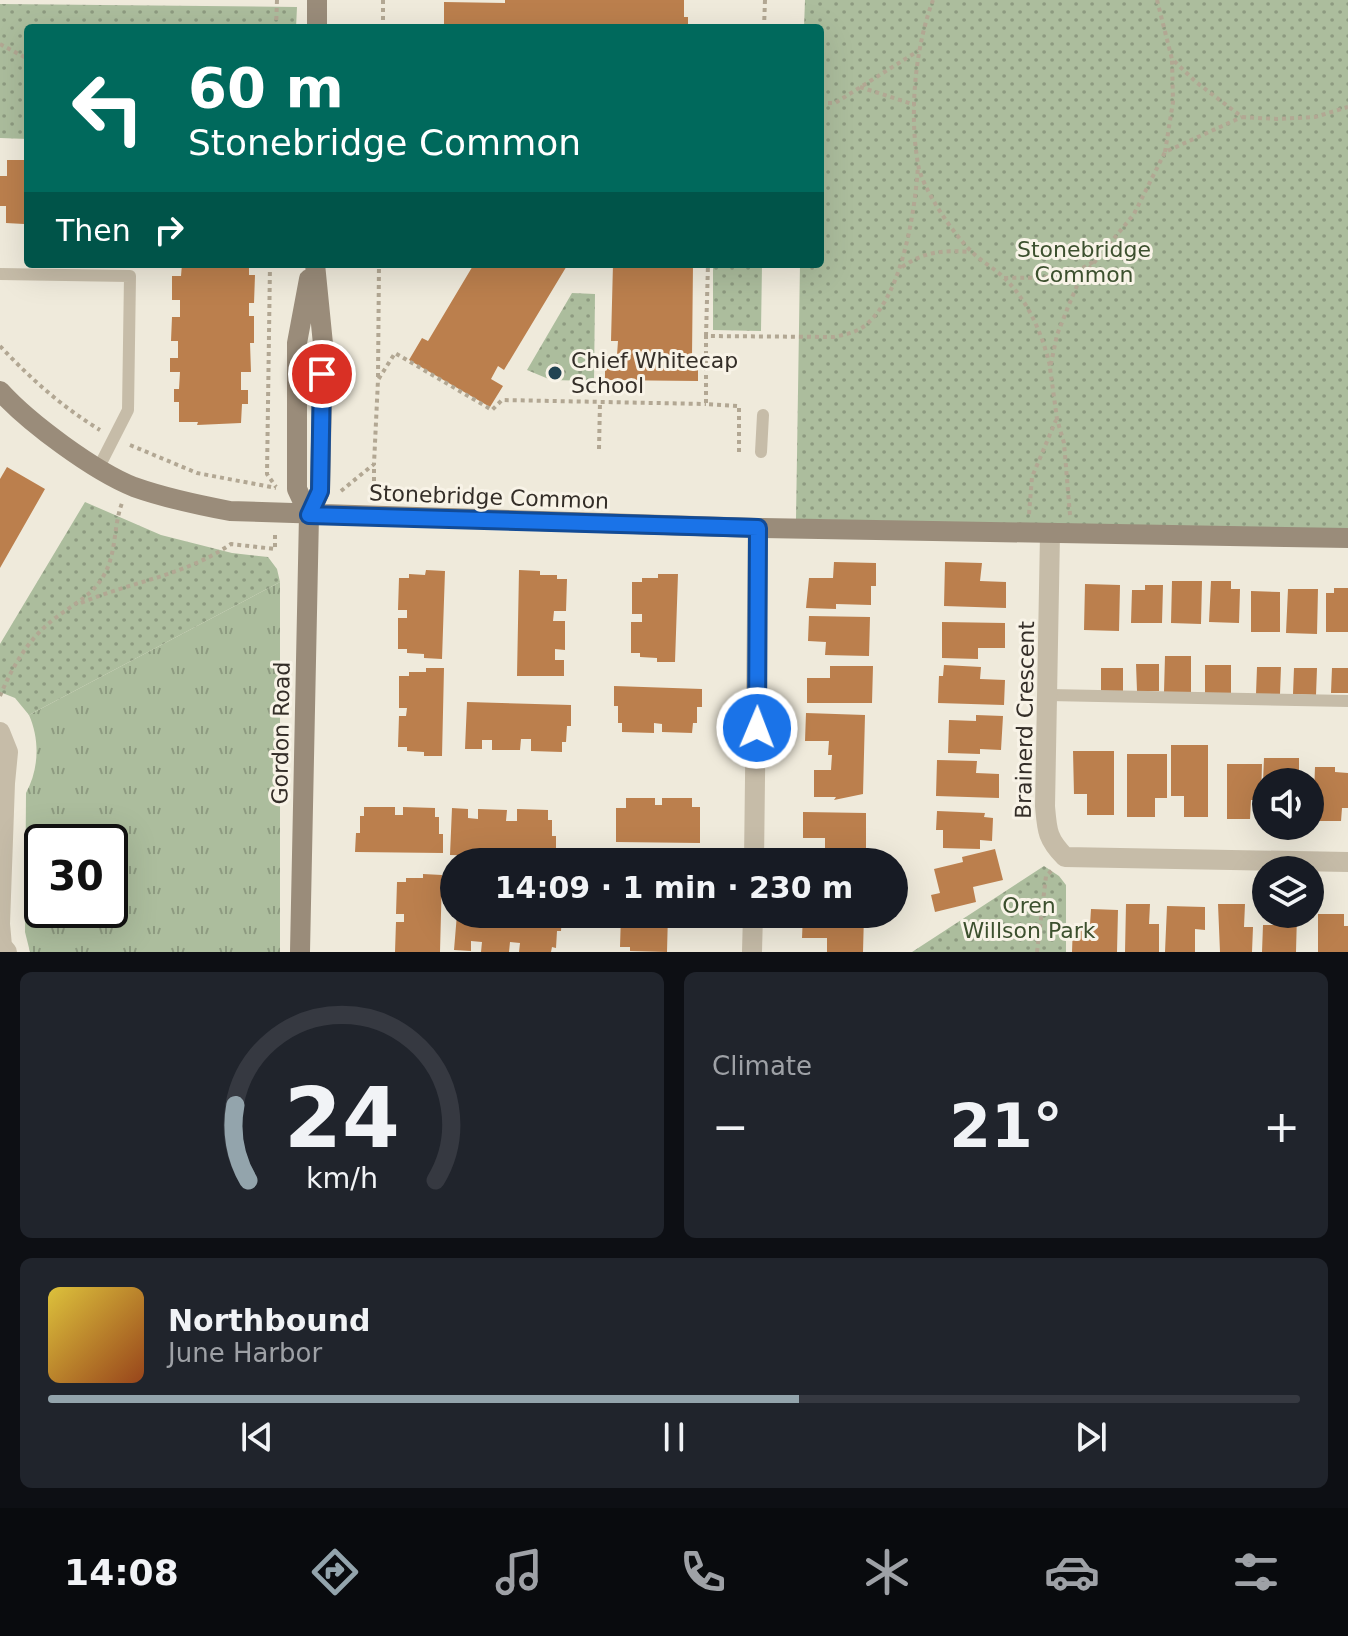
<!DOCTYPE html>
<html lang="en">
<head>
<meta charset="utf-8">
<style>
  :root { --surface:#171b24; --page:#20242c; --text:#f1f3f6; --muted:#9ea1a6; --line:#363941; --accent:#93a4ac }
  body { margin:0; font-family:"DejaVu Sans",sans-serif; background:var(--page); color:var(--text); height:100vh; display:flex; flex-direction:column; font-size:30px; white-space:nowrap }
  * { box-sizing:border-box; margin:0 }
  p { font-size:26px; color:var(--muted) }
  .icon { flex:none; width:44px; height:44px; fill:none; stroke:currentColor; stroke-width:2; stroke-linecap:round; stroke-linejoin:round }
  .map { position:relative; height:952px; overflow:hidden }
  .side { display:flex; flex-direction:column; gap:20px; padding:20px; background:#0d0f14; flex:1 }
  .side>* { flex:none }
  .hud { position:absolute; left:24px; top:24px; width:800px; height:244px; border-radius:8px; box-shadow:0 8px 32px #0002; background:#00695c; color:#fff; overflow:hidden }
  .tools { position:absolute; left:1252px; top:768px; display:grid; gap:16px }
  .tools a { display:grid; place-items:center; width:72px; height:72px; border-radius:50%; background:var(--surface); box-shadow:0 8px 32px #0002; font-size:40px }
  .speed { position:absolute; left:24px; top:824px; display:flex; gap:16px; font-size:40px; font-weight:700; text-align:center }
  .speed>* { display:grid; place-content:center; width:104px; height:104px; border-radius:50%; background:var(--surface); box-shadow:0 8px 32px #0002; line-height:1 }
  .speed .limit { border:4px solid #111; border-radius:12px; background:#fff; color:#111 }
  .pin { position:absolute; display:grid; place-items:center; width:68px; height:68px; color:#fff; margin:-34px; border:4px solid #fff; border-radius:50%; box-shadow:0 2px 8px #0007 }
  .me { position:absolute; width:88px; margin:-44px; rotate:1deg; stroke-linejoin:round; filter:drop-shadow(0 0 6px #0008) }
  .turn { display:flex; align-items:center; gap:28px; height:168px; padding:0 32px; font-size:36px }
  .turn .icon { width:104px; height:104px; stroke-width:2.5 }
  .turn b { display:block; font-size:56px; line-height:68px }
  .then { display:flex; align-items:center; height:76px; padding:0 32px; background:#0003; gap:16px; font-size:30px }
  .big { font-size:60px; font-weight:600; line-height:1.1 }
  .side .card { flex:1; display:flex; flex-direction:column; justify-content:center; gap:12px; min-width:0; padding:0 28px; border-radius:12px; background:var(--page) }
  .side .dial { align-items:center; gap:0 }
  .dial svg { height:208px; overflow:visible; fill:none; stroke:var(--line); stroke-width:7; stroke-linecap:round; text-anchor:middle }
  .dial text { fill:var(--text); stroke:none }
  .song { display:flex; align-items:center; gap:24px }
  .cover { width:96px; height:96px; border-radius:12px; background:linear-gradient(135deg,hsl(50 70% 55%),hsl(20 70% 35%)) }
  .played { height:8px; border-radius:4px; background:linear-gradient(90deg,var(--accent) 60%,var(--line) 60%) }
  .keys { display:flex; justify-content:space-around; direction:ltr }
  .heat { display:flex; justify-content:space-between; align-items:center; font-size:44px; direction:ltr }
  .side .tiles { flex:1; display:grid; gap:20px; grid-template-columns:1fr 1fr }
  .card:last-child { grid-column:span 2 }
  .trip { position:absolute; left:440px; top:848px; width:468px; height:80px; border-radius:40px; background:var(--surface); box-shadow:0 8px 32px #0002; font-weight:600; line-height:80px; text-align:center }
  .dock { display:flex; height:128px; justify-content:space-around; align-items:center; background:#090b0e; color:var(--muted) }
  .dock .icon { width:56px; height:56px }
  .dock .selected { color:var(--accent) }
  .dock b { font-size:36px; color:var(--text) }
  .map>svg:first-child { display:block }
</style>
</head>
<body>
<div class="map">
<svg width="1348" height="952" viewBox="0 0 1348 952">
  <defs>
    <pattern id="grass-tufts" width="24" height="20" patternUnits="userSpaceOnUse" patternTransform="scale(2)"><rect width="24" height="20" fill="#acbd9d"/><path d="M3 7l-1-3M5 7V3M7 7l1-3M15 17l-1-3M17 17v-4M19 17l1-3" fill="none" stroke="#8d9a80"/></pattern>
    <pattern id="park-dots" width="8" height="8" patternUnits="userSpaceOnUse" patternTransform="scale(2)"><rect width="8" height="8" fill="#acbd9d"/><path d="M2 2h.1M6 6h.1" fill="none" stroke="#8d9a80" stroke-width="1.8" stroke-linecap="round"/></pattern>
  </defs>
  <rect width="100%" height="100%" fill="#efeadb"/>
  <path fill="url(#grass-tufts)" fill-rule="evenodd" d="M280,582V952H30L25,932L26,793C39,769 40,740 29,715ZM42,842H110V910H42Z"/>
  <path fill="url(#park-dots)" d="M805,0H1348V531L796,519L800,264H820V28H804Z
    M0,4L297,7L296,28H28V139L0,138Z
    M713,264H762L761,331L713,330Z
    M572,293L595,294L594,381L551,380L527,370Z
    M85,502L161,535L232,553L268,557L277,569L280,582L29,715L15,698L0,692V644Z
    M1044,866L1059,876L1066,885V952H912Z"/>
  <path fill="#bb7f4d" d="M505,0H684V17H688V28H444V2L505,3Z
    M7,160H28V233H24V224L6,223V206H0V176H7Z
    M182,264H249V275H255L254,303H249V316H254V343H250L251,372H241V390H248V404H242L241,423L197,425L198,422H179V402H174V389H179L180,372H170V358H178V341H171L172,317H180V300H172V276H181Z
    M474,264H568L504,370L498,366L491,379L503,386L490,407L409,360L422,338L428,341Z
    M613,264H693L692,356H698V381L605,380V355H617L618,341H611Z
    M7,467L45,489L0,568V479Z
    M834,562L876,563V586H871V605L836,604V609L806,608L809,578H833Z
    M945,562L982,563L980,581L1006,582V608L944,606Z
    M426,570L445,571L442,659L424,658V654L407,653V649H398V618H407V610H398L399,578H409V574L425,575Z
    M519,570L540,571V575H557V579H567L566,611H554L553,621H565V650L555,649V660H564V676H517Z
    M658,574H678L675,662H657V658L640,657V653H631V622H642V614H632V582H642V578H658Z
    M1172,581H1202L1201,624L1171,623Z
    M1211,581H1231V589H1240L1239,623L1209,622Z
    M1085,584L1120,585L1119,631L1084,630Z
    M1145,585H1163L1162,623H1131L1132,590H1145Z
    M1334,588H1348V632H1326V593H1334Z
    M1288,589H1318L1317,634L1286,633Z
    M1251,591L1280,592V632H1251Z
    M809,616L870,617L869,656L825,655L826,642L808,641Z
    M942,622L1005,623V648H978V659L942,658Z
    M1165,656H1191V692H1164Z
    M1136,664H1159V691H1137Z
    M944,665L981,667L980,679L1005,680L1004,705L938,703L939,676H943Z
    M1205,665H1231V693H1205Z
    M830,666H873L872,703H807V678H830Z
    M1257,667H1281L1280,694H1256Z
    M426,668H444L442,756H424V752L407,751V747H398L399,716H406L407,708H399V676H409V672H426Z
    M1101,668H1123V691H1101Z
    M1294,668H1317L1316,695L1293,694Z
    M1332,668H1348V693H1331Z
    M614,686L702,689V707H697V723H693L692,733L662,732V724L654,723V733L622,732V723H618V706H614Z
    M467,702L571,705V726H567L566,742H562V752L531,751V739H521L520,750H492V740H482V749H465Z
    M806,713L865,715L863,794L834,800L836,797H814V770H831L832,755H828L829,741H805Z
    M976,715L1003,716L1001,750L980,749V754L948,753L949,720L976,721Z
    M1171,745H1208V817H1184V796H1171Z
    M1073,751H1114V815H1087V794H1074Z
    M1127,754H1167V798H1155V817H1127Z
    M1264,758H1299V782H1263Z
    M937,760L977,761L976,773L999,774V798L936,796Z
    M1227,764H1262L1261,800H1251L1250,819H1227Z
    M1315,767H1335V772L1348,773V808H1342L1341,821H1313Z
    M626,798H655V805H662V798H692V807H700V843L616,842V808H626Z
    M364,807H395V815H403V807L435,808V817H439V834H443V853L355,852L356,833H360V816H364Z
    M452,808L468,809V818L478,819V809L507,810L506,821H517V809L548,810V820H552V836H556V858L450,855Z
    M937,811L985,813L984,817L993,818L992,841L980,840V849L943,848V830H936Z
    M803,812L866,813V852H825V838H803Z
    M995,849L1003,880L973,887L976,902L935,912L931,895L940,893L934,869L963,862L962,857Z
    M423,874L442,875L440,952H395L396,922H404V914H396L397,882H406V878H423Z
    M1126,904H1150L1149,924H1159V952H1125Z
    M1218,904H1245L1244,927H1253L1252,952H1220Z
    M1167,906L1205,907V930L1195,929V952H1165Z
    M1091,909L1118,910L1117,952H1072L1073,924L1090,925Z
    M457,914H562L561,931H557L556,948L552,947L551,952H519L520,943L510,942L509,952H481L482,942L471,941V951L454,950Z
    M634,914H668L667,952L630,951V947H620L621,915Z
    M803,914H864L863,952H827V938H802Z
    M1276,914H1297L1296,952H1262L1263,925H1276Z
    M1318,914H1344V926H1348V952H1318Z"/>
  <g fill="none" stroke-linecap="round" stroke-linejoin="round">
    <path stroke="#b2a793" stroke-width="4" stroke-dasharray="4 4" stroke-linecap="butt" d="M933,0C915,48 909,113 918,164C922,189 954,235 972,252C981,261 992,267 1001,275C1027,298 1042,333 1050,366
      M1157,0L1172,59L1196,82L1242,117L1277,119L1315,117L1348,107
      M276,28L277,0
      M383,28V0
      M764,28L765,0
      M0,44L28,59
      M860,87L915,105
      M820,103H835L918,51
      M1165,152L1173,102L1172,59
      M270,264L267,474L276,487
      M902,267C925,251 944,250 971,252
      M1004,278C1038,277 1063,281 1093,262
      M706,336L708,264
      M0,346C30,378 62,407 100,430
      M378,377L379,264
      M130,445L197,473L276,488
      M599,449L600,402
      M739,452V406L706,404V336L834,337C847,334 859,332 868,323C903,291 915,211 918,166
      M341,491L374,464L378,380L395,353L492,410L502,400L706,404
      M374,497V464
      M1029,514L1032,477L1056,420
      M1070,515L1064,443L1057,419L1050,368L1057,335L1068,307L1079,281L1134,214L1165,152L1242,117
      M81,603C133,581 184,576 231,544L275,549V532
      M0,696C13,665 30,636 58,616C75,603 93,595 104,575C117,552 113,527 122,503
      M1037,952L1046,876L1052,870"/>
    <path stroke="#c6bca8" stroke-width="12" d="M0,274L130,276L128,410L99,467
      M761,452L763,415
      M1049,695L1348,701"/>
    <path stroke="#c6bca8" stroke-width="20" d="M1050,534L1045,806C1047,830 1047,839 1065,857L1348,862
      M0,732L8,752L5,783L0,924L2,946L7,952
      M754,862L758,528
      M752,952L753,914"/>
    <path stroke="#9a8c7a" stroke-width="20" d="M317,28V0
      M0,391C29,423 94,471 134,487C165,498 198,505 230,511L758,528L1348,538
      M309,515L297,489V343L309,279
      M300,952L309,515L320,491L323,344L315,264"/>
  </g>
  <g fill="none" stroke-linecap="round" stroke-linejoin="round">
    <g stroke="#114b97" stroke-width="20">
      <path id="route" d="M322,374L320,491L309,515L758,528L757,728"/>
    </g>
    <use href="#route" stroke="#1a73e8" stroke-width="14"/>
  </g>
  <circle fill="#214452" stroke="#f8f3e7" stroke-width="3" cx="555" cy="373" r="8"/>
  <g text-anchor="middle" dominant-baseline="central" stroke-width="6" stroke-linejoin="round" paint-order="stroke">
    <g font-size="22" fill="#3c502e" stroke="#f8f3e7">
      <text x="1084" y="249">Stonebridge<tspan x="1084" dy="25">Common</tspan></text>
      <text x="1029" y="905">Oren<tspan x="1029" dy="25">Willson Park</tspan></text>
    </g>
    <g font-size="22" fill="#342e28" stroke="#f8f3e7" text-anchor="start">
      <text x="571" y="360">Chief Whitecap<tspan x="571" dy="25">School</tspan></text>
    </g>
    <g font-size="22" fill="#342e28" stroke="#f8f3e7">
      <text transform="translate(489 497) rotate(2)">Stonebridge Common</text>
      <text transform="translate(1025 720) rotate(-89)">Brainerd Crescent</text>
      <text transform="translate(281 733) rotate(-89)">Gordon Road</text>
    </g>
  </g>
</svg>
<div class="tools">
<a><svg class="icon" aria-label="sound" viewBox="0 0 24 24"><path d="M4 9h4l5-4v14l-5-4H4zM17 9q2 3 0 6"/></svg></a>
<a><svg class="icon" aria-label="layers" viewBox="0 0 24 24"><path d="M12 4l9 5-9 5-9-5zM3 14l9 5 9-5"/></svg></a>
</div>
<div class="speed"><div class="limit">30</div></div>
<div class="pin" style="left:322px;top:374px;background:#d93025"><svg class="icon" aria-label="arrive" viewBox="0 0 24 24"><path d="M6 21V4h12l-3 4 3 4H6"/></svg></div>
<svg class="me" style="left:757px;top:728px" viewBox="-20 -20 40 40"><circle r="17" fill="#1a73e8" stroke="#fff" stroke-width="3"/><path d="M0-11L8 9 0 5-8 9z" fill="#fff"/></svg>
<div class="trip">14:09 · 1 min · 230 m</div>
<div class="hud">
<div class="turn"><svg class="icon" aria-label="left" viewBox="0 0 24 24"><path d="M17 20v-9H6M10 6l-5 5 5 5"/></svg><div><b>60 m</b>Stonebridge Common</div></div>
<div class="then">Then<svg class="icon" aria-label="right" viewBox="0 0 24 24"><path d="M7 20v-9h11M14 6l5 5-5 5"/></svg></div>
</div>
</div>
<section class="side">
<div class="tiles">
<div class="card dial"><svg viewBox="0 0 100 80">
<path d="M14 69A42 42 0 1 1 86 69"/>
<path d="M14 69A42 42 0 0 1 9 40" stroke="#93a4ac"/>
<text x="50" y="56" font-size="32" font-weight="700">24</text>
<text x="50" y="72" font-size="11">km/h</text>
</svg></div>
<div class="card"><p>Climate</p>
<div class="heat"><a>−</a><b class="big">21°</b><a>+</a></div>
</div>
<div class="card">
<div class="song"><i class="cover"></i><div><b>Northbound</b><p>June Harbor</p></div></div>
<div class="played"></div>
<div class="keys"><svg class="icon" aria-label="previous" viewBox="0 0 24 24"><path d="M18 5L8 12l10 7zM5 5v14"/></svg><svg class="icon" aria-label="pause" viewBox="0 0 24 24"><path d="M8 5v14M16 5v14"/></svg><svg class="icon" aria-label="next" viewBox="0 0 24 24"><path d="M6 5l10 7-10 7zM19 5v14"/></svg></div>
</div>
</div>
</section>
<nav class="dock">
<b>14:08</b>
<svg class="icon selected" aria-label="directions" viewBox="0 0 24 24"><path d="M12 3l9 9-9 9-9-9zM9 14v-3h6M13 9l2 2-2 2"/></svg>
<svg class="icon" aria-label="music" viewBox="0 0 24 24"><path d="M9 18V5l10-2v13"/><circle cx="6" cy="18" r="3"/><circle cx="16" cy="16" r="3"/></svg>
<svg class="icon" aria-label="phone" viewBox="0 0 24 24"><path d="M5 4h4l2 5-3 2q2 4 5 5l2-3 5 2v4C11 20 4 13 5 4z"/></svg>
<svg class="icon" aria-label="climate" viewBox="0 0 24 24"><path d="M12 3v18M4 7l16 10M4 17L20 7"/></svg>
<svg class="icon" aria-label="car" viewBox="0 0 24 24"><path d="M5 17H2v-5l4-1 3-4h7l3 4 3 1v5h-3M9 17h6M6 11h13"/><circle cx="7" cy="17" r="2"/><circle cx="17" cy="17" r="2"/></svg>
<svg class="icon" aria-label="filters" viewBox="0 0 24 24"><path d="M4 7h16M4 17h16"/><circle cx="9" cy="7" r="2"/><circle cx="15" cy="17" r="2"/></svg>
</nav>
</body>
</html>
